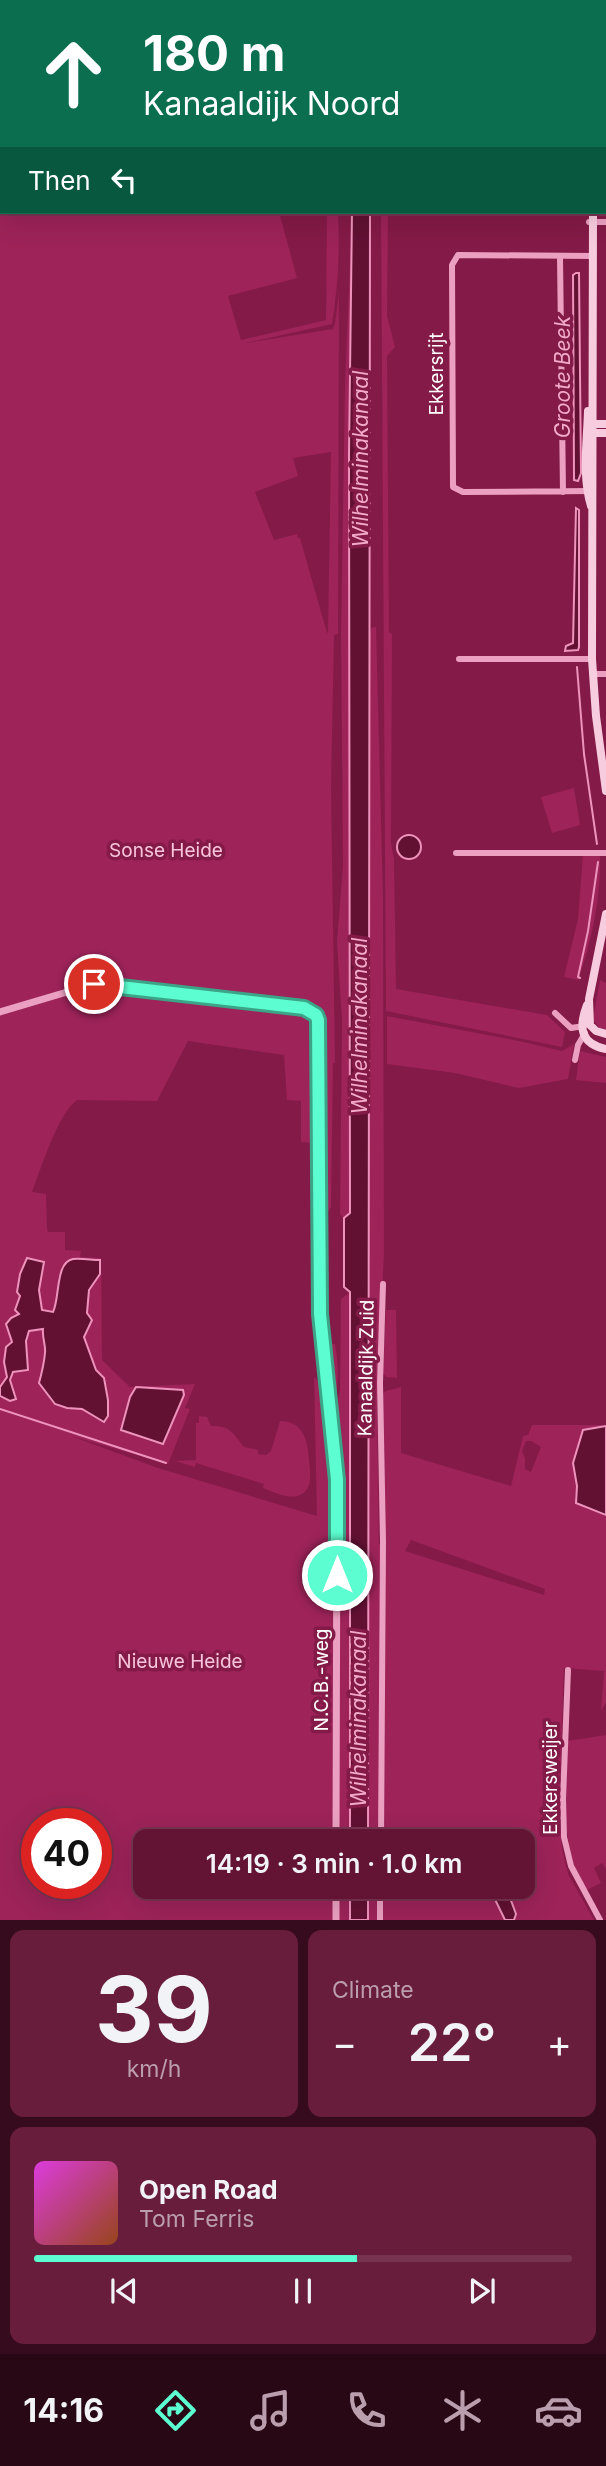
<!DOCTYPE html>
<html lang="en">
<head>
<meta charset="utf-8">
<style>
  :root { --surface:#631435; --page:#691d3d; --text:#f1f3f6; --muted:#bb9ead; --line:#773350; --accent:#5cfdd0 }
  body { margin:0; font-family:Inter,sans-serif; background:var(--page); color:var(--text); height:100vh; display:flex; flex-direction:column; font-size:26px; white-space:nowrap }
  * { box-sizing:border-box; margin:0 }
  p { font-size:23px; color:var(--muted) }
  .icon { flex:none; width:38px; height:38px; fill:none; stroke:currentColor; stroke-width:2; stroke-linecap:round; stroke-linejoin:round }
  .map { position:relative; height:1920px; overflow:hidden }
  .panel { display:flex; flex-direction:column; gap:10px; padding:10px; background:#360b1d; flex:1 }
  .panel>* { flex:none }
  .top-card { position:absolute; left:0px; top:0px; width:607px; height:214px; box-shadow:0 7px 28px #0002,0 0 0 2px var(--line); background:#0b6e4f; color:#fff; overflow:hidden }
  .speed { position:absolute; left:21px; top:1808px; display:flex; gap:14px; font-size:35px; font-weight:700; text-align:center }
  .speed>* { display:grid; place-content:center; width:91px; height:91px; border-radius:50%; background:var(--surface); box-shadow:0 7px 28px #0002,0 0 0 2px var(--line); line-height:1 }
  .speed .limit { border:10px solid #d22; background:#fff; color:#111 }
  .pin { position:absolute; display:grid; place-items:center; width:60px; height:60px; color:#fff; margin:-30px; border:4px solid #fff; border-radius:50%; box-shadow:0 2px 7px #0007 }
  .me { position:absolute; width:77px; margin:-38px; rotate:0deg; stroke-linejoin:round; filter:drop-shadow(0 0 5px #0008) }
  .turn { display:flex; align-items:center; gap:24px; height:147px; padding:0 28px; font-size:32px }
  .turn .icon { width:91px; height:91px; stroke-width:2.5 }
  .turn b { display:block; font-size:49px; line-height:60px }
  .then { display:flex; align-items:center; height:66px; padding:0 28px; background:#0003; gap:14px; font-size:26px }
  .big { font-size:52px; font-weight:600; line-height:1.1 }
  .panel .tile { flex:1; display:flex; flex-direction:column; justify-content:center; gap:10px; min-width:0; padding:0 24px; border-radius:14px; background:var(--page) }
  .panel .dial { align-items:center; gap:0 }
  .dial b { font-size:91px; line-height:1 }
  .song { display:flex; align-items:center; gap:21px }
  .cover { width:84px; height:84px; border-radius:10px; background:linear-gradient(135deg,hsl(300 70% 55%),hsl(20 70% 35%)) }
  .played { height:7px; border-radius:4px; background:linear-gradient(90deg,var(--accent) 60%,var(--line) 60%) }
  .keys { display:flex; justify-content:space-around; direction:ltr }
  .heat { display:flex; justify-content:space-between; align-items:center; font-size:38px; direction:ltr }
  .panel .tiles { flex:1; display:grid; gap:10px; grid-template-columns:1fr 1fr }
  .tile:last-child { grid-column:span 2 }
  .trip { position:absolute; left:133px; top:1829px; width:402px; height:70px; border-radius:14px; background:var(--surface); box-shadow:0 7px 28px #0002,0 0 0 2px var(--line); font-weight:600; line-height:70px; text-align:center }
  .tabs { display:flex; height:112px; justify-content:space-around; align-items:center; background:#280815; color:var(--muted) }
  .tabs .icon { width:49px; height:49px }
  .tabs .on { color:var(--accent) }
  .tabs b { font-size:32px; color:var(--text) }
  .map>svg:first-child { display:block }
</style>
</head>
<body>
<div class="map">
<svg width="606" height="1920" viewBox="0 0 606 1920">
  <rect width="100%" height="100%" fill="#841a47"/>
  <path fill="#9d2359" fill-rule="evenodd" d="M0,74L2,212H172L174,214L176,212H279L297,278L228,296L241,340L326,320L327,214H338C340,251 338,287 332,324L246,343L333,329L335,323L339,293L338,634L334,635L331,787L335,1063H333L331,1207L326,1216H323L322,1061L317,1060L316,1178H310L311,1143L301,1142V1101L287,1100L284,1055L188,1041L157,1101L77,1100C58,1113 41,1169 32,1192L46,1194L47,1228L48,1232H65V1250L81,1251L80,1257L101,1258L102,1360L130,1387L195,1384L185,1408L190,1409L168,1464L71,1436L158,1468L317,1516L314,1377C335,1395 334,1491 334,1520L341,1524L340,1474L334,1421L340,1390L341,1299L350,1292V1437H368L370,631L371,628L376,627L383,897L384,1253L377,1407L379,1544L383,1545L382,1394L386,1391L401,1387V1453L511,1486L523,1436L528,1435L532,1425H606L583,1430L573,1463L577,1486L575,1497L587,1509L606,1515V1703L601,1710L604,1671L564,1668L559,1814L562,1848L568,1874L594,1920H0V1396L1,1399L14,1388L10,1380L13,1372H22C29,1355 24,1346 29,1331L43,1329C42,1337 46,1345 45,1354C44,1364 41,1372 39,1383L47,1391L50,1400C60,1409 72,1405 83,1410C91,1414 96,1419 104,1422L96,1370L84,1337L89,1330C87,1317 84,1301 90,1288C95,1278 99,1272 100,1260L66,1261L58,1277L57,1304L53,1312L42,1310L39,1290L44,1262L27,1258L20,1274L17,1291L20,1295V1314L4,1362L7,1377L0,1387ZM331,452L328,632L327,633L300,538H298L297,534L274,540L255,492L298,476L293,458ZM183,1390L184,1395L164,1443H155L127,1433L122,1421L130,1397ZM526,1441H531L541,1447L531,1472L525,1469V1458L522,1451ZM411,1540L545,1589L544,1595L405,1551ZM37,1824H96V1883H37ZM145,1841H523V1886H145Z
    M352,212L349,454L350,1214L344,1218L340,1214L342,1020L337,942L343,865L341,635L345,385Z
    M381,212H388L387,316L395,347L387,356L389,632L392,634L391,843L394,859L396,989L547,1015L565,1032L562,1047L386,1011Z
    M574,788L580,825L552,833L541,797Z
    M583,855L600,856C601,897 592,941 578,980L564,977L578,919Z
    M600,980L606,983V1030L599,1028L593,1019Z
    M387,1016L519,1041L562,1051L574,1044L568,1079L519,1088L455,1073L387,1064Z
    M580,1051L606,1057V1083L576,1080Z
    M386,1310H396L397,1378L386,1377L383,1373Z
    M323,1320H327V1344H335C339,1363 339,1392 333,1411Z
    M199,1416L207,1417L211,1426C231,1426 232,1432 244,1447L258,1450V1454L266,1455L271,1451L280,1421C303,1421 308,1440 309,1460C310,1472 314,1488 300,1495C289,1500 274,1492 263,1488L264,1484L196,1463L195,1467L175,1461L196,1460V1423H199Z
    M606,1735V1869L602,1863L594,1868L601,1883L585,1891C559,1842 566,1794 567,1741Z"/>
  <path fill="#621133" stroke="#ed93bc" stroke-width="2" d="M352,212H370L368,1841H350V1292L344,1287V1218L350,1213L349,454Z
    M576,273H579L581,473L578,481L574,480V476L573,275Z
    M576,508L579,510V647L578,650L565,651L566,646L573,643Z
    M397 847a12 12 0 1 1 24 0a12 12 0 1 1-24 0Z
    M27,1258L44,1262L39,1290L42,1310L53,1312C60,1299 55,1262 73,1259C81,1258 92,1260 100,1260V1274L89,1290L87,1313L92,1320L84,1337L96,1370L104,1378L108,1400V1416L104,1422L82,1409L67,1408L55,1404L39,1383C42,1372 44,1364 45,1353C46,1346 42,1337 43,1329L29,1331L26,1341L28,1370L13,1372L10,1380L16,1399L10,1401L0,1396V1387L7,1377L4,1362L6,1347L12,1342L6,1324L11,1318L19,1314L15,1310L20,1296L17,1292L20,1274Z
    M136,1387L183,1390L184,1395L163,1444L121,1430L130,1397Z
    M606,1426V1515L576,1503L577,1486L573,1463L583,1430Z
    M350,1887H368V1920H350Z
    M489,1887H506L516,1914L514,1920H505Z"/>
  <g fill="none" stroke-linecap="round" stroke-linejoin="round">
    <path stroke="#ed93bc" stroke-width="2" d="M90,2L98,0
      M0,21L2,20
      M577,667L584,754L597,844
      M580,978L578,977L588,931L598,862
      M0,1409L166,1463"/>
    <path stroke="#eba0c1" stroke-width="6" d="M425,0L427,2
      M589,222H606
      M560,257L563,492
      M592,491L463,492L453,487L452,265L458,255L593,256
      M459,659H592
      M593,674H606
      M456,853H606
      M555,1013L571,1028L584,1026
      M575,1060L578,1045L585,1033
      M568,1670L563,1799L564,1837L571,1866L600,1920
      M381,1841L383,1542L380,1383L383,1284
      M380,1920V1886"/>
    <path stroke="#eba0c1" stroke-width="7" d="M0,1012L94,984L304,1008L316,1015L318,1020L320,1314L337,1480L336,1841
      M336,1920V1886"/>
    <path stroke="#f8ccdf" stroke-width="8" d="M595,2L596,0
      M605,2L606,0
      M593,212L592,659L596,716L606,791
      M588,411C587,443 582,476 591,506
      M589,427L593,424H606
      M589,430L593,433H606
      M606,914L589,999L590,1025L596,1031L606,1034
      M587,1005C578,1028 581,1044 606,1049"/>
  </g>
  <g fill="none" stroke-linecap="round" stroke-linejoin="round">
    <g stroke="#3ca487" stroke-width="18">
      <path id="route" d="M94,984L304,1008L316,1015L318,1020L320,1314L337,1480V1575"/>
    </g>
    <use href="#route" stroke="#5cfdd0" stroke-width="12"/>
  </g>
  <g text-anchor="middle" dominant-baseline="central" stroke-width="7" stroke-linejoin="round" paint-order="stroke">
    <g font-size="19" fill="#fff" stroke="#841a47">
      <text transform="translate(436 374) rotate(-90)">Ekkersrijt</text>
      <text transform="translate(366 1368) rotate(-89)">Kanaaldijk Zuid</text>
      <text transform="translate(321 1680) rotate(-90)">N.C.B.-weg</text>
      <text transform="translate(550 1778) rotate(-90)">Ekkersweijer</text>
    </g>
    <g font-size="19" fill="#f8c5dc" stroke="#841a47">
      <text x="166" y="850">Sonse Heide</text>
      <text x="180" y="1661">Nieuwe Heide</text>
    </g>
    <g font-size="21" font-style="italic" fill="#f3abcb" stroke="#841a47">
      <text transform="translate(562 377) rotate(-90)">Groote Beek</text>
      <text transform="translate(360 459) rotate(-90)">Wilhelminakanaal</text>
      <text transform="translate(359 1026) rotate(-90)">Wilhelminakanaal</text>
      <text transform="translate(358 1719) rotate(-90)">Wilhelminakanaal</text>
    </g>
  </g>
</svg>
<div class="speed"><div class="limit">40</div></div>
<div class="pin" style="left:94px;top:984px;background:#d93025"><svg class="icon" aria-label="arrive" viewBox="0 0 24 24"><path d="M6 21V4h12l-3 4 3 4H6"/></svg></div>
<svg class="me" style="left:337px;top:1575px" viewBox="-20 -20 40 40"><circle r="17" fill="#5cfdd0" stroke="#fff" stroke-width="3"/><path d="M0-11L8 9 0 5-8 9z" fill="#fff"/></svg>
<div class="trip">14:19 · 3 min · 1.0 km</div>
<div class="top-card">
<div class="turn"><svg class="icon" aria-label="ahead" viewBox="0 0 24 24"><path d="M12 20V5M6 11l6-6 6 6"/></svg><div><b>180 m</b>Kanaaldijk Noord</div></div>
<div class="then">Then<svg class="icon" aria-label="left" viewBox="0 0 24 24"><path d="M17 20v-9H6M10 6l-5 5 5 5"/></svg></div>
</div>
</div>
<section class="panel">
<div class="tiles">
<div class="tile dial"><b>39</b><p>km/h</p></div>
<div class="tile"><p>Climate</p>
<div class="heat"><a>−</a><b class="big">22°</b><a>+</a></div>
</div>
<div class="tile">
<div class="song"><i class="cover"></i><div><b>Open Road</b><p>Tom Ferris</p></div></div>
<div class="played"></div>
<div class="keys"><svg class="icon" aria-label="previous" viewBox="0 0 24 24"><path d="M18 5L8 12l10 7zM5 5v14"/></svg><svg class="icon" aria-label="pause" viewBox="0 0 24 24"><path d="M8 5v14M16 5v14"/></svg><svg class="icon" aria-label="next" viewBox="0 0 24 24"><path d="M6 5l10 7-10 7zM19 5v14"/></svg></div>
</div>
</div>
</section>
<nav class="tabs">
<b>14:16</b>
<svg class="icon on" aria-label="directions" viewBox="0 0 24 24"><path d="M12 3l9 9-9 9-9-9zM9 14v-3h6M13 9l2 2-2 2"/></svg>
<svg class="icon" aria-label="music" viewBox="0 0 24 24"><path d="M9 18V5l10-2v13"/><circle cx="6" cy="18" r="3"/><circle cx="16" cy="16" r="3"/></svg>
<svg class="icon" aria-label="phone" viewBox="0 0 24 24"><path d="M5 4h4l2 5-3 2q2 4 5 5l2-3 5 2v4C11 20 4 13 5 4z"/></svg>
<svg class="icon" aria-label="climate" viewBox="0 0 24 24"><path d="M12 3v18M4 7l16 10M4 17L20 7"/></svg>
<svg class="icon" aria-label="car" viewBox="0 0 24 24"><path d="M5 17H2v-5l4-1 3-4h7l3 4 3 1v5h-3M9 17h6M6 11h13"/><circle cx="7" cy="17" r="2"/><circle cx="17" cy="17" r="2"/></svg>
</nav>
</body>
</html>
